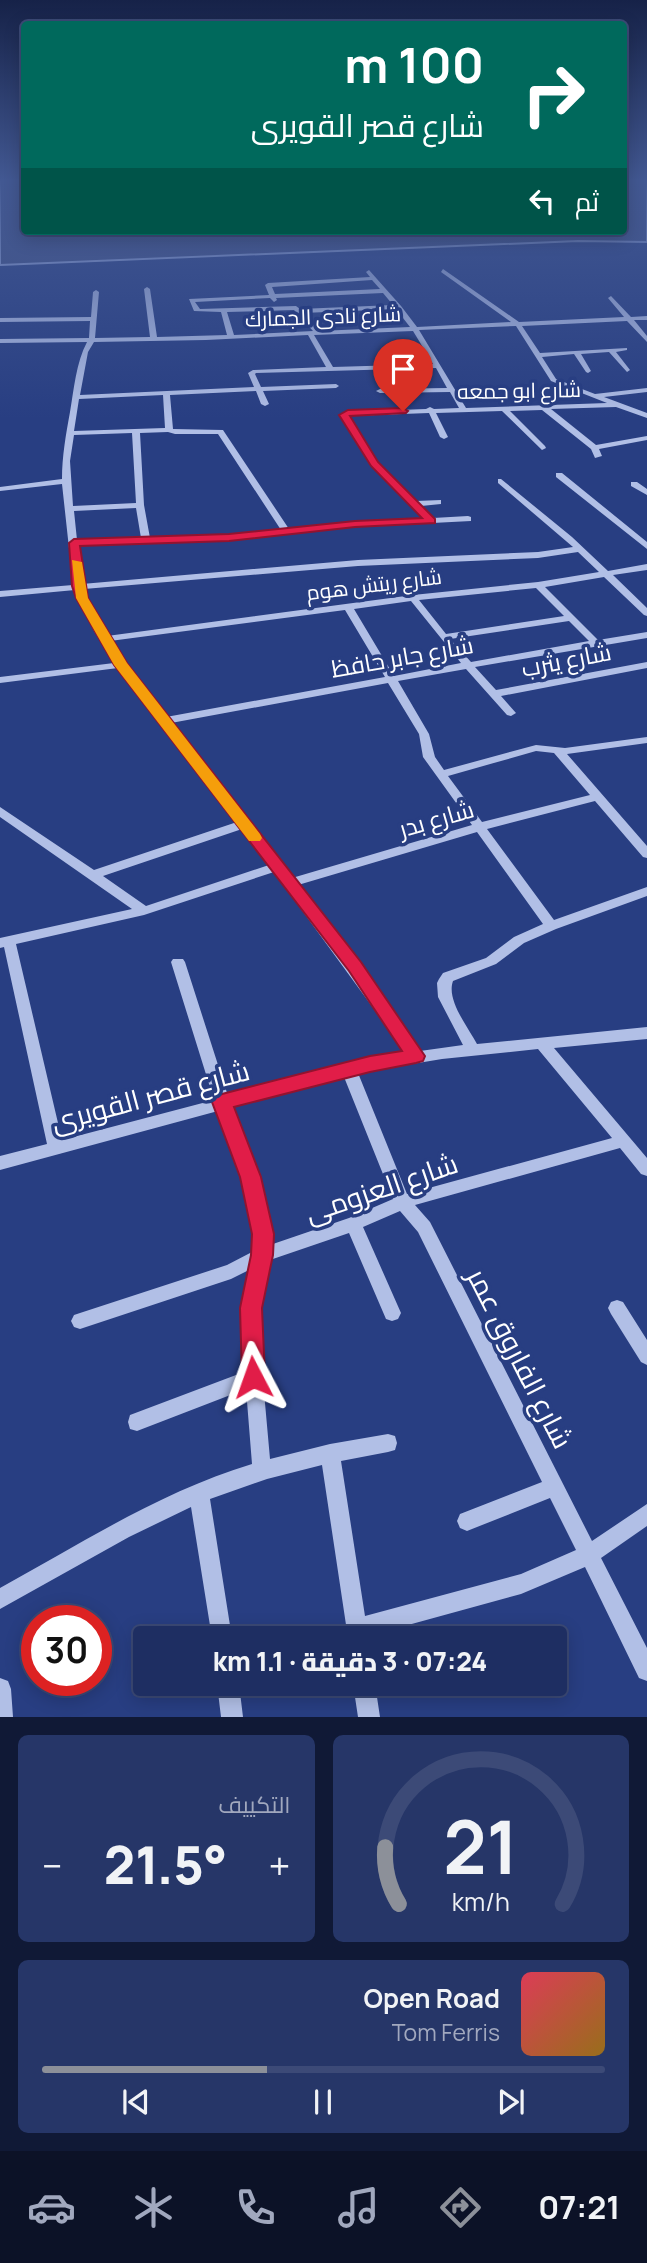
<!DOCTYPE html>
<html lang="ar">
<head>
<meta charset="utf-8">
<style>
  :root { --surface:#1e2e62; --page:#263668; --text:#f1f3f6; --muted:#a1a8be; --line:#3c4a77; --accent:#8c9099 }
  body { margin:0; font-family:Manrope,Cairo,sans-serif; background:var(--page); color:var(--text); direction:rtl; height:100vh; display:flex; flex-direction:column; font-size:26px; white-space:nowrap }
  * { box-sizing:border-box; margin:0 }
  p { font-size:23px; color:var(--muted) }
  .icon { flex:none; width:38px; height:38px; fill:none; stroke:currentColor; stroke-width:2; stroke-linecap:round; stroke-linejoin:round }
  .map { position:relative; height:1717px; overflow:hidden; direction:ltr }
  .side { display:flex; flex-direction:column; gap:18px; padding:18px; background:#101936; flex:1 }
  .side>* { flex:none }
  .hud { position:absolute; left:21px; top:21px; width:606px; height:214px; border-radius:7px; box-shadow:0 4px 18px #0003,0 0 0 2px var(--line); direction:rtl; background:#00695c; color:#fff; overflow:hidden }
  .speed { position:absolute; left:21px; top:1605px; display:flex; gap:14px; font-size:35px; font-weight:700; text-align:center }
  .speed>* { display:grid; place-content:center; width:91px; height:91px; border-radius:50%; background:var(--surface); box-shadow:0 4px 18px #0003,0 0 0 2px var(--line); line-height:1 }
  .speed .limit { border:10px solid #d22; background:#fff; color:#111 }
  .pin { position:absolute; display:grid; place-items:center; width:60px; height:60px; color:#fff; margin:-72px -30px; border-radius:50% 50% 50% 0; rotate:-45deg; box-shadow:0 0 7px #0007 }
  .pin .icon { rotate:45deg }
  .me { position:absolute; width:77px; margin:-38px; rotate:356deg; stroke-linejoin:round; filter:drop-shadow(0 0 5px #0008) }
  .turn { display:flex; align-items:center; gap:24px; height:147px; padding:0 28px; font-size:32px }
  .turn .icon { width:91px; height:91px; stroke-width:2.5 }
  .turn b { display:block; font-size:49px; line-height:60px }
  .then { display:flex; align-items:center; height:66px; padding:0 28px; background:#0003; gap:14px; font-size:26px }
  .big { font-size:52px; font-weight:800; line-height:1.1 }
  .side .tile { flex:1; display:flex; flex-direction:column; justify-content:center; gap:10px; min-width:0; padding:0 24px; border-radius:10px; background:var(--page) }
  .side .dial { align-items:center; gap:0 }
  .dial svg { height:182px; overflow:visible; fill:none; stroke:var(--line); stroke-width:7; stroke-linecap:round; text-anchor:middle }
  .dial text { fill:var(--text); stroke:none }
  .song { display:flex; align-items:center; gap:21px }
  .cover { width:84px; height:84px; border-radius:10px; background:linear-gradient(135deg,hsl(350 70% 55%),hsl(40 70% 35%)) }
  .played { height:7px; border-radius:4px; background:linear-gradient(90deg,var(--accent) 40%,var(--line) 40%) }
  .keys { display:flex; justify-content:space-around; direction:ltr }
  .heat { display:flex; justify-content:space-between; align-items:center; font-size:38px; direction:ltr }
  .side .tiles { flex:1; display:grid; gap:18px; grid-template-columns:1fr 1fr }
  .tile:last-child { grid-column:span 2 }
  .trip { position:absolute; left:133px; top:1626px; width:434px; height:70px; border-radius:7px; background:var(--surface); box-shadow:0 4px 18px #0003,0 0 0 2px var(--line); font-weight:800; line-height:70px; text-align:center; direction:rtl }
  .dock { display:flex; height:112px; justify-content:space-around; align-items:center; background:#0c1227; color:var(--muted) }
  .dock .icon { width:49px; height:49px }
  .dock .current { color:var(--accent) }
  .dock b { font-size:32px; color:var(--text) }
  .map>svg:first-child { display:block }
</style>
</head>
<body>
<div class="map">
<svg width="647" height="1717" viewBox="0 0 647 1717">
  <rect width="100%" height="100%" fill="#283e82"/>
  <path fill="#435284" stroke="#a6b7e7" stroke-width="2" d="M0,179H24V231H623V179H647V242L578,241L0,265Z"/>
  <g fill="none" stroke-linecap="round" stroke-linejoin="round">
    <path fill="#b1bfe6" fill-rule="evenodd" d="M443,269L519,322L624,317L608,298L611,296L631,317L647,316V320H634L647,336V342L627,321L522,326L540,353L627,348V350L616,352L630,370L627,372L609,352L581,354L591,371L588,373L586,372L574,354L542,357L556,379L595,394L647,388V392L604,397L647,413V418L616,407L551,409L596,445L647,436V440L599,449L602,456L595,458L591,449L542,410L510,411L545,446L546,448L542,450L502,411L436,413L448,437L444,439L440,437L429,413L349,416L378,463L416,501L441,500V504L421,506L433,518L468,516L471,517V521L355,527L229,541L78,545L82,584L358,560L538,552L573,547L498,483V479H501L572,537L608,571L647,564V570L613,575L647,608V616L644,615L604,577L545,587L598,640L647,632V638L475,667L496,690L647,662V668L501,696L516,713L511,716L507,715L466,669L398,681L429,734L435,757L444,770L536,745L565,748L647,737V743L567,754L647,846V858L643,857L595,801L487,829L554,920L647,887V896L556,929L524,943L496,964L453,981C446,1000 468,1027 477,1044L647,1027V1039L554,1048L647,1158V1176L641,1174L620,1148L415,1205L430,1222L592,1541L647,1504V1526L601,1558L647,1648V1681L639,1678L585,1567L521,1594L368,1636V1638H348L322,1465L267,1479L210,1499L232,1638H212L191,1507L129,1537L0,1609V1588C82,1543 162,1491 252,1464L246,1389L137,1431L130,1429L128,1422L130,1415L244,1372L242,1308L249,1270L231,1279L80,1329L74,1327L71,1321L74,1315L80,1313L227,1265L252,1252L255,1234L242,1177L218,1111L0,1170V1156L47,1144L4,947L0,948V938L132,909L0,817V807L94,870L237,822L118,668L0,683V677L114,663L94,631L75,590L0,597V591L73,585L62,484L0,491V487L62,479C62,456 66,434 70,412C74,389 76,363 87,342L0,343V339L89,338L90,321L0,322V318L91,317L93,292L96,290L99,292L95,338L150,337L144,289L147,287L150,289L157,337L227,335L221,312L194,311L189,299L269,295L265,285L268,283L370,277L366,272L369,270L401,306L417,327L511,322L441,272ZM372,280L380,289L275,294L272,287ZM383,293L393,305L300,309L296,306L200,309L195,302L270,298L274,302L277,300L276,298ZM396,309L410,327L319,331L303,313ZM294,310L313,331L234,335L227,312ZM516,326L551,381L607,403L466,408L419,330ZM413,331L433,364L333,367L314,335ZM308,335L326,367L253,370L248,373L254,387L80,395L88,352L94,342L206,340ZM436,368L447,388L380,389L376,391L380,393L450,392L459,408L434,409L430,407L426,409L345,412L341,414V417L372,466L424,518L355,521L289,529L223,430L173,429L170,395L256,391L261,404L265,406L269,404L263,391L336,388L339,386L336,384L261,387L255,374L256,373ZM163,395L165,428L74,431L79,399ZM168,432L175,434H218L281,530L229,535L150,538L144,505L140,433ZM132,433L136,503L73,506L70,461L74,435ZM136,508L141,538L77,540L74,511ZM578,552L599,572L538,582L413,595L107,636L84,589L358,566L538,558ZM536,588L564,616L446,634L419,600ZM411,601L461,663L394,676L354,609ZM345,610L385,677L166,717L110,641ZM569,621L589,641L471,662L450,639ZM388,683L419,734L423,757L472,825L292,878L171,723ZM536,751L554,753L590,795L482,822L448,776ZM242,829L269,865L146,906L103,876ZM477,832L543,924L514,937L486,958L443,973L439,979L437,983L438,997L463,1045L420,1051L298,885ZM274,872L406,1053L370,1058L228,1096L185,962L183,959H173L171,962L214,1100L62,1140L16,944L144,915ZM538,1049L612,1138L407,1194L358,1073L442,1059ZM344,1077L393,1199L349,1218L270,1245C275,1210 244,1141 231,1107ZM400,1211L418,1232L542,1482L460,1514L457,1521L460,1528L467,1531L550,1498L576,1550L521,1574L365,1616L341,1461L388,1452L395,1450L397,1443L395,1436L388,1434L330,1444L270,1459L260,1347V1308L267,1261L349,1233L386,1319L392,1321L398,1319L401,1313L363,1227Z
      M556,473H562L647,542V549L556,477Z
      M631,482H637L647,489V495L631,486Z
      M617,1300L623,1302L647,1340V1365L641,1362L611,1314L608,1308L611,1302Z
      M0,1678L8,1681L11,1689L13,1717H0Z
      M217,1684H239L243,1717H221Z
      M353,1684H375L380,1717H358Z"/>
  </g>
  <linearGradient id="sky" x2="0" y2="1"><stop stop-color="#162248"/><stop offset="0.43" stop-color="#425892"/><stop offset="1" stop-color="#425892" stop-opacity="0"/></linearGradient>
  <rect width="647" height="419" fill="url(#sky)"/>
  <path fill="#e11d48" stroke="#92132f" stroke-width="2" d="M403,408L408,411L406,413L350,416L378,462L435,519V523L355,527L229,541L80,546L88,598L127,663L361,962L425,1056L423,1061L416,1063L370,1072L234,1107L261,1177L274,1234L273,1255L262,1308L265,1377L262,1385L253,1389L245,1385L242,1377L240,1308L251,1255L252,1234L240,1177L212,1102L215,1097L222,1094L370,1056L402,1051L349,971L114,665L76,598L72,586L69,543L74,539L229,534L355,521L422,518L371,466L339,415L348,410Z"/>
  <path fill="#f59e0b" d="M72,560L82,562L88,598L127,663L260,834L262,838L260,841H249L114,665L76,598Z"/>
  <g text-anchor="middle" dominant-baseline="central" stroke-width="7" stroke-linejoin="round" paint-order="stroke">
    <g font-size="21" fill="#fff" stroke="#283e82">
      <text transform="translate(323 316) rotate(-2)">شارع نادى الجمارك</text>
      <text transform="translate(519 390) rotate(-1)">شارع ابو جمعه</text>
      <text transform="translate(374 584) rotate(-7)">شارع ريتش هوم</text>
    </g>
    <g font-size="24" fill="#fff" stroke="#283e82">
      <text transform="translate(402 656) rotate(-10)">شارع جابر حافظ</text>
      <text transform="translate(566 659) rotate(-11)">شارع يثرب</text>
      <text transform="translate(436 818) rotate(-16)">شارع بدر</text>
    </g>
    <g font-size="28" fill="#fff" stroke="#283e82">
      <text transform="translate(150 1095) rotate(-15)">شارع قصر القويرى</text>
      <text transform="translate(381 1187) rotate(-19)">شارع العزومى</text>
      <text transform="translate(521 1358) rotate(63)">شارع الفاروق عمر</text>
    </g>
  </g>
</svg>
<div class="speed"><div class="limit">30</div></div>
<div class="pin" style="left:403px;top:411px;background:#d93025"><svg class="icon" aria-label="arrive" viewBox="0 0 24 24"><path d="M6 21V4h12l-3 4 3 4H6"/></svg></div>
<svg class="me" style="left:253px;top:1377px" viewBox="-20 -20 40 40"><path d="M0-17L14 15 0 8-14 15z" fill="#e11d48" stroke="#fff" stroke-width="4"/></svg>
<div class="trip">07:24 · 3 دقيقة · 1.1 km</div>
<div class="hud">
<div class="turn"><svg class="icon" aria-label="right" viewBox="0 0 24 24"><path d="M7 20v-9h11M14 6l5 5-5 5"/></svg><div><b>100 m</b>شارع قصر القويرى</div></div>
<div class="then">ثم<svg class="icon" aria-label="left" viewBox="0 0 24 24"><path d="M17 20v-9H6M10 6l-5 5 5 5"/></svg></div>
</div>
</div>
<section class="side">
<div class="tiles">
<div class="tile dial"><svg viewBox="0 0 100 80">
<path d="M14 69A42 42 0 1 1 86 69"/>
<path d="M14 69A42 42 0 0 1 8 44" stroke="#8c9099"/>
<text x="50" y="56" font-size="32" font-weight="700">21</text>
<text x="50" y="72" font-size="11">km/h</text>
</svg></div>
<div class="tile"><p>التكييف</p>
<div class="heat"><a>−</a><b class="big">21.5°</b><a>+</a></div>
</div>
<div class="tile">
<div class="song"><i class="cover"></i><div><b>Open Road</b><p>Tom Ferris</p></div></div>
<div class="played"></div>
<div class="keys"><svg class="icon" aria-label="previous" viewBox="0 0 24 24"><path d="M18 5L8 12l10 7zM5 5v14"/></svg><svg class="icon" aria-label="pause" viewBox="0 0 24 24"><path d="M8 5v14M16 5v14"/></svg><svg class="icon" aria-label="next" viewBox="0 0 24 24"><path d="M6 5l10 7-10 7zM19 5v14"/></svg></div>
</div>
</div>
</section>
<nav class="dock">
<b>07:21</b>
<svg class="icon current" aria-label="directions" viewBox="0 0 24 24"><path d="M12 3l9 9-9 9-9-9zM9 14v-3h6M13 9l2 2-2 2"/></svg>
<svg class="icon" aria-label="music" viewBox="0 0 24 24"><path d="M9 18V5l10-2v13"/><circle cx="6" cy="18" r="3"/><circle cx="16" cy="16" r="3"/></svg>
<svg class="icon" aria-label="phone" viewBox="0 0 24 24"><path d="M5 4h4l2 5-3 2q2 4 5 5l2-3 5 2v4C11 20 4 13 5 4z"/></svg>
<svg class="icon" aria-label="climate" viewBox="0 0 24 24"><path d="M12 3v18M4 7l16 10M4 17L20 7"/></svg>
<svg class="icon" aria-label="car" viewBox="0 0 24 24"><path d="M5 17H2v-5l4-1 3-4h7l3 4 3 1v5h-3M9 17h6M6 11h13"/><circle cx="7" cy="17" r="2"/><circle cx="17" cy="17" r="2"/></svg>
</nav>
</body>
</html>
